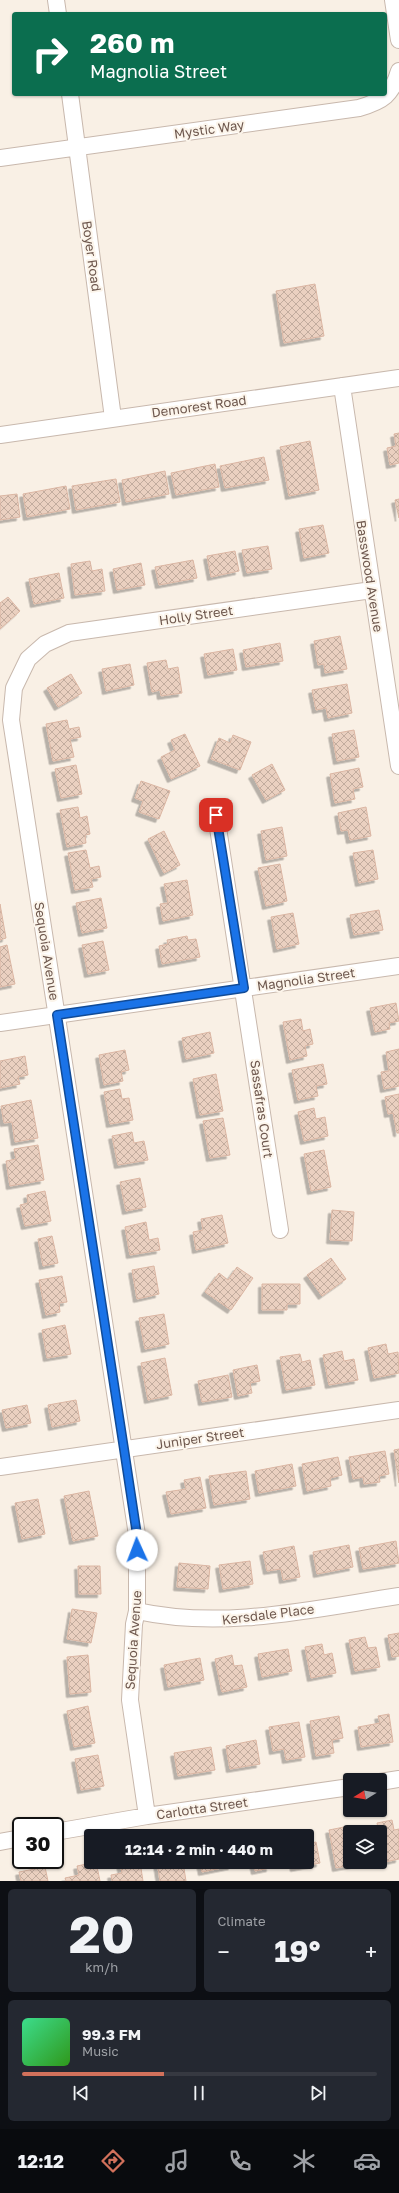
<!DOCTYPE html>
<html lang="en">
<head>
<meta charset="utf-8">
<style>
  :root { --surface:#171b24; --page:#242831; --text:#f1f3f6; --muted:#9ea1a6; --line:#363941; --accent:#d2715b }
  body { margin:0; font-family:"Golos Text",sans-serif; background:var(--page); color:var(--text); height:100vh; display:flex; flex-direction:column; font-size:15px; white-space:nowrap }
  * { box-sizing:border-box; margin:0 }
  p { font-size:13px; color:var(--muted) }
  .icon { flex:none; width:22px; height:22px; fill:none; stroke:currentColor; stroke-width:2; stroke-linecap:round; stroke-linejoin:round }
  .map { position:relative; height:1881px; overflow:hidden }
  .drawer { display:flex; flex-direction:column; gap:8px; padding:8px; background:#0d0f14; flex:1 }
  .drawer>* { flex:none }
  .top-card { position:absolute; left:12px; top:12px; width:375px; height:84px; border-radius:4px; box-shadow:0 1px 3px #0004; background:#0b6e4f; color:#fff; overflow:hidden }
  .needle { width:26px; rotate:259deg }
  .fabs { position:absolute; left:343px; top:1773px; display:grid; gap:8px }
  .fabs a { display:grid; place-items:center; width:44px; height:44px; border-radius:4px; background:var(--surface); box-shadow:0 1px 3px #0004; font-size:20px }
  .speed { position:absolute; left:12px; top:1817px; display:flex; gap:8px; font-size:20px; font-weight:700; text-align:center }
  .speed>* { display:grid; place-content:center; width:52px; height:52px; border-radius:50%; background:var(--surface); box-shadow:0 1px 3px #0004; line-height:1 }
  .speed .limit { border:2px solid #111; border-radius:6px; background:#fff; color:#111 }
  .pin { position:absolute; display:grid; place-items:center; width:34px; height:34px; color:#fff; margin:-17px; border-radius:8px; box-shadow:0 2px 6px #0006 }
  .me { position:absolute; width:44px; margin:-22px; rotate:358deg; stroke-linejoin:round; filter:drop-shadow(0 0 3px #0008) }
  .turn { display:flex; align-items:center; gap:14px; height:84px; padding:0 12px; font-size:18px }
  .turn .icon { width:52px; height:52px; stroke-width:2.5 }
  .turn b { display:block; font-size:28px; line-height:34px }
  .big { font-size:30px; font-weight:700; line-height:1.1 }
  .drawer .tile { flex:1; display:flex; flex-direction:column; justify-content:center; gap:6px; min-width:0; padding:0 14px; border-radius:6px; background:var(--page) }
  .drawer .dial { align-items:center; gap:0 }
  .dial b { font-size:52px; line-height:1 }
  .song { display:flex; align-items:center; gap:12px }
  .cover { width:48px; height:48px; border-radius:6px; background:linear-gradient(135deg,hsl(150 70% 55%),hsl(110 70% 35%)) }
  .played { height:4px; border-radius:2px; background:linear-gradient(90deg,var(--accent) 40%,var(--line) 40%) }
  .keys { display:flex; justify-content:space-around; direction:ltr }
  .heat { display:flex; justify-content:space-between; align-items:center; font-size:22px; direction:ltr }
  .drawer .tiles { flex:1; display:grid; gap:8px; grid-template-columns:1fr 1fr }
  .tile:last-child { grid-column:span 2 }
  .trip { position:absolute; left:84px; top:1829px; width:230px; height:40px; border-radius:4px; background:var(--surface); box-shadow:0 1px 3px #0004; font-weight:700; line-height:40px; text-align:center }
  .tab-bar { display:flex; height:64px; justify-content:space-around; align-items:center; background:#090b0e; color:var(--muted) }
  .tab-bar .icon { width:28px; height:28px }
  .tab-bar .selected { color:var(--accent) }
  .tab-bar b { font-size:18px; color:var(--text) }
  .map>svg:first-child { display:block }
</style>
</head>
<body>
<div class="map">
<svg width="399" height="1881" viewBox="0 0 399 1881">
  <defs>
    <pattern id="building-cross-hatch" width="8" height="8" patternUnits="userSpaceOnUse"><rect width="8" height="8" fill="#ead0c0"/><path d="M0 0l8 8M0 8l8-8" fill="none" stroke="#c2ac9e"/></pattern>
    <filter id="shadow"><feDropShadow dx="-3.5" dy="3.5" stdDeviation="0" flood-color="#0004"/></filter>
  </defs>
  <rect width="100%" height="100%" fill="#f9f0e5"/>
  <path fill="url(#building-cross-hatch)" stroke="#dbb6a3" filter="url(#shadow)" d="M315,284L324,336L284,343L276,291Z
    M399,433V463L390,465L387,448L396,446L394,434Z
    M310,441L319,490L289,496L280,447Z
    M264,457L269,480L225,488L220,466Z
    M215,464L219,487L176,495L171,473Z
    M165,471L169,494L126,502L122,480Z
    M116,479L120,502L76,510L72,486Z
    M66,486L70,509L27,517L23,494Z
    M17,494L20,517L0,520V496Z
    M399,499V518L395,500Z
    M323,525L329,553L304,558L299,529Z
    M268,546L272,569L247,573L242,550Z
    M235,551L239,571L211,577L207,556Z
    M193,560L197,578L159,585L155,567Z
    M90,561L92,571L102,569L105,591L75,595L71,564Z
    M141,563L145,585L117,590L113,569Z
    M59,573L64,598L34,604L29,579Z
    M8,597L20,611L0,629V603Z
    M340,636L347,669L325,673L324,664L318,665L314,641Z
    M280,643L283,661L246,667L243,650Z
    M233,649L237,670L208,675L204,654Z
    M166,660L168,669L178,667L182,693L161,696L160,690L152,692L147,663Z
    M130,664L134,685L106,691L102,669Z
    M71,674L82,693L58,707L47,688Z
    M347,684L352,713L328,718L326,708L316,710L312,690Z
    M67,720L69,729L79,727L81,737L70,739L74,757L53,761L46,724Z
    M354,730L359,757L337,761L332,734Z
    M185,734L200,766L171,779L161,757L175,750L171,740Z
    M233,735L251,742L240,770L211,759L219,738L230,743Z
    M272,764L285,790L266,800L252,775Z
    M76,765L82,794L61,798L55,769Z
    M359,768L363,787L353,789L355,799L335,803L330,774Z
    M141,781L170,791L159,819L139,812L143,801L135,798Z
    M78,807L80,818L87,816L90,834L85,835L86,843L67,847L60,810Z
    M366,807L371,836L350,840L348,830L341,831L338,813Z
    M282,827L287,856L266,860L261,831Z
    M164,831L180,865L164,873L148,839Z
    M86,850L90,868L99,866L101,877L91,879L93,887L75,890L68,853Z
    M373,850L378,879L359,883L353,853Z
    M280,864L287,901L266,906L258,868Z
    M187,880L193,915L163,921L160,904L168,903L164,884Z
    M101,898L107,928L82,933L76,903Z
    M0,904L6,938L0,940Z
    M379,910L383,930L354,935L350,915Z
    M293,913L299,944L277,949L271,917Z
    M187,936L188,940L196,939L200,957L162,964L159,946L168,944L167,940Z
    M103,941L109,970L88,974L82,945Z
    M7,945L15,984L0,987V947Z
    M396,1003L399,1021L389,1023L390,1029L375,1032L370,1008Z
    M301,1019L303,1031L310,1029L313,1044L305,1046L307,1056L290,1060L283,1022Z
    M210,1032L214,1053L186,1059L182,1038Z
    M399,1049V1086L384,1089L381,1072L389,1071L386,1052Z
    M125,1050L129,1070L121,1072L123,1081L104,1085L99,1055Z
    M25,1056L28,1075L18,1077L20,1084L0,1088V1061Z
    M323,1064L327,1084L316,1086L318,1096L298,1100L292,1070Z
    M216,1074L223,1111L200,1115L193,1079Z
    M120,1089L122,1099L129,1098L133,1120L110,1124L104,1092Z
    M399,1094V1133H397L393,1113L388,1114L385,1097Z
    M31,1100L38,1138L15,1142L12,1122L4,1123L1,1106Z
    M314,1108L316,1119L325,1117L328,1136L304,1141L298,1112Z
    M223,1118L230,1155L210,1158L203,1121Z
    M132,1132L134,1143L144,1141L148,1160L118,1165L112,1136Z
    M38,1145L44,1180L10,1186L6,1161L16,1159L14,1149Z
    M324,1150L331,1187L311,1191L304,1154Z
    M140,1178L146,1207L126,1211L120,1182Z
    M45,1191L51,1221L25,1226L20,1205L28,1203L27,1195Z
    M332,1210L354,1212L352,1241L330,1240Z
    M222,1215L228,1243L196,1250L193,1232L203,1230L201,1219Z
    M146,1222L149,1240L158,1238L160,1250L130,1255L125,1227Z
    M52,1236L58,1263L43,1266L38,1239Z
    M331,1258L346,1279L322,1296L307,1275Z
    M154,1266L159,1294L137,1299L132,1270Z
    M237,1267L253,1278L231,1310L205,1292L219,1273L228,1280Z
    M62,1276L67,1302L59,1303L60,1312L46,1315L39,1280Z
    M262,1284H300V1304H287V1310H262Z
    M164,1314L169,1344L145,1349L139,1318Z
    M65,1325L71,1354L47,1358L42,1330Z
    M386,1344L388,1354L398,1352L399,1373L374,1378L368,1348Z
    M342,1351L344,1361L354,1359L358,1380L329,1385L323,1355Z
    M300,1354L302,1362L310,1360L315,1385L286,1390L280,1357Z
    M165,1358L172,1395L148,1400L141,1363Z
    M257,1365L260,1381L250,1383L252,1393L238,1396L233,1370Z
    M228,1375L232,1397L202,1402L198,1381Z
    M76,1400L80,1421L52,1427L48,1405Z
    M27,1405L31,1423L6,1428L2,1410Z
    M399,1449V1483L394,1450Z
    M385,1451L389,1474L379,1476L380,1482L364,1484L363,1477L353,1479L349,1457Z
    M338,1457L342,1475L330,1478L331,1486L307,1491L302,1464Z
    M292,1464L296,1486L259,1493L255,1471Z
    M246,1471L250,1499L214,1505L209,1476Z
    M200,1477L206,1508L171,1514L166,1492L186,1489L184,1480Z
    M89,1491L98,1536L73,1541L64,1496Z
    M38,1499L45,1534L22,1539L15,1503Z
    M396,1541L399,1563L363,1569L359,1548Z
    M349,1545L353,1567L317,1574L313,1552Z
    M294,1546L300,1577L283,1580L281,1569L267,1571L263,1552Z
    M250,1561L253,1584L223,1589L219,1565Z
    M179,1563L210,1566L208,1589L177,1587Z
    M78,1566H100L101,1594H79Z
    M72,1609L97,1613L91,1643L67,1639Z
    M399,1633V1656L392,1657L388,1635Z
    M365,1637L368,1648L376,1647L380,1667L355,1671L349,1640Z
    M322,1644L324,1655L332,1653L336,1673L311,1678L305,1647Z
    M288,1649L292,1671L262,1677L258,1654Z
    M88,1655L91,1692L70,1694L67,1657Z
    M232,1655L234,1666L242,1665L247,1687L222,1692L215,1659Z
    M200,1658L204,1680L168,1687L164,1665Z
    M88,1706L95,1743L74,1747L67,1711Z
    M389,1714L393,1742L361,1747L358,1727L380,1723L378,1716Z
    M339,1716L343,1738L332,1740L334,1753L316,1756L310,1721Z
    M299,1722L305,1757L286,1760L284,1749L273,1751L269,1727Z
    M256,1740L260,1764L230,1769L226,1746Z
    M211,1747L215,1770L178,1776L174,1753Z
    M98,1755L104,1786L81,1790L75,1759Z
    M392,1820L394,1830L399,1829V1859L385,1862L377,1823Z
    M344,1827L346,1838L350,1837V1862H368L336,1868L329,1830Z
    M307,1842V1844L316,1842L320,1863L294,1868L293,1862H307Z
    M96,1862L100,1881H66L65,1878L79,1875L77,1866Z
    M120,1862H140L143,1881H112L111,1875L122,1873Z
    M157,1862H183L186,1881H160Z
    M200,1862H231L232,1866L202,1872Z
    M253,1862H269L270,1868L255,1871Z
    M45,1867L48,1881H21L19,1872Z"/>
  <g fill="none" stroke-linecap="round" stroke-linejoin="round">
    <g stroke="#c8b8ad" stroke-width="18">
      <path id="minor" d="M56,0L58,14
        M393,0L399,40
        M70,94L113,418
        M0,158L359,108C383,101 392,95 399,71
        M342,386L399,766
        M0,435L399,378
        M216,815L280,1230
        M0,1023L399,966
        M0,1467L399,1410
        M137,1611C224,1630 312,1609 399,1596
        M380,1782L399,1779
        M147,1816L130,1700L134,1624L137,1611V1535L11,720L14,688L28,659L45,644L69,633L372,590
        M55,1832L147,1816L350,1787
        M0,1842L21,1838"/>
    </g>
    <use href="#minor" stroke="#fff" stroke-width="16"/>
  </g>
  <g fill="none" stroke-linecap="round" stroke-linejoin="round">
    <g stroke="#114b97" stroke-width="10">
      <path id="route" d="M137,1550V1535L124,1449L57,1015L244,988L216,815"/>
    </g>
    <use href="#route" stroke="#1a73e8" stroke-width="7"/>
  </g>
  <g text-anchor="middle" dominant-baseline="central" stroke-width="4" stroke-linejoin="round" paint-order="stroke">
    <g font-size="13" fill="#6e584e" stroke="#fcf5eb">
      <text transform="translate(209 129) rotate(-8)">Mystic Way</text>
      <text transform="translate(92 256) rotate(82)">Boyer Road</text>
      <text transform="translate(199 406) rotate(-8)">Demorest Road</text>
      <text transform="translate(370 576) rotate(81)">Basswood Avenue</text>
      <text transform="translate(196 615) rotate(-8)">Holly Street</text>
      <text transform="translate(47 951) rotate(81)">Sequoia Avenue</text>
      <text transform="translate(306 979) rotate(-8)">Magnolia Street</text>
      <text transform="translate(262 1109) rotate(82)">Sassafras Court</text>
      <text transform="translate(200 1438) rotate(-8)">Juniper Street</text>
      <text transform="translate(268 1614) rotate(-7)">Kersdale Place</text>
      <text transform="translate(133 1640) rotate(-86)">Sequoia Avenue</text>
      <text transform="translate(202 1808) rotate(-8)">Carlotta Street</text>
    </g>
  </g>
</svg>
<div class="fabs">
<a><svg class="needle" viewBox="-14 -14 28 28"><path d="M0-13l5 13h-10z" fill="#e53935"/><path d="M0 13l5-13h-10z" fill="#9ea1a6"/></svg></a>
<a><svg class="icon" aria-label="layers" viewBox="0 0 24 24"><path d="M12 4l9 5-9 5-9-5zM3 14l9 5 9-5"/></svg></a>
</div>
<div class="speed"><div class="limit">30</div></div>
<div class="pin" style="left:216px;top:815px;background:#d93025"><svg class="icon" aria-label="arrive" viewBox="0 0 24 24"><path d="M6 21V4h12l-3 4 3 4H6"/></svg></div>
<svg class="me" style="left:137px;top:1550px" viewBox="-20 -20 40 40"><circle r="19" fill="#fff"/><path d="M0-13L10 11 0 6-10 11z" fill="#1a73e8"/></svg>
<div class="trip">12:14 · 2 min · 440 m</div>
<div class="top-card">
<div class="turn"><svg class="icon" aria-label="right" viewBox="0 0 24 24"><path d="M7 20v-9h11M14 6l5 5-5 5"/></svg><div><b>260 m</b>Magnolia Street</div></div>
</div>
</div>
<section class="drawer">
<div class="tiles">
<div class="tile dial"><b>20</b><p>km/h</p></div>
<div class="tile"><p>Climate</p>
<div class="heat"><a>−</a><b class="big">19°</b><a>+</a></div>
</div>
<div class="tile">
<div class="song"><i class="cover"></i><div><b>99.3 FM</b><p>Music</p></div></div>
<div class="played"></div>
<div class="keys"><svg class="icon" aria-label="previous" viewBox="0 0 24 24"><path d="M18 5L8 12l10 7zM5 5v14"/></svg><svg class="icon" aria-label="pause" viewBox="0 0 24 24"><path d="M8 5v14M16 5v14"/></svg><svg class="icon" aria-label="next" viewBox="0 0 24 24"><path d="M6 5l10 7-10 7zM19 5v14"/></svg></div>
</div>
</div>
</section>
<nav class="tab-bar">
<b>12:12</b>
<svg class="icon selected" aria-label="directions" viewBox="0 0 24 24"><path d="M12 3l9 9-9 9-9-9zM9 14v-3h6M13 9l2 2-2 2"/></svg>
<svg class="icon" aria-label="music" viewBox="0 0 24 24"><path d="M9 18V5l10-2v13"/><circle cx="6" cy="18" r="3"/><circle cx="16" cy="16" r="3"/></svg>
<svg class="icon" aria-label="phone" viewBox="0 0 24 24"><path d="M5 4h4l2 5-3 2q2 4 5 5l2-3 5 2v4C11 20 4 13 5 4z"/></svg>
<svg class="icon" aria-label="climate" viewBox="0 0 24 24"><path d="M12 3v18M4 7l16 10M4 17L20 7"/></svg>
<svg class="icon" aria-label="car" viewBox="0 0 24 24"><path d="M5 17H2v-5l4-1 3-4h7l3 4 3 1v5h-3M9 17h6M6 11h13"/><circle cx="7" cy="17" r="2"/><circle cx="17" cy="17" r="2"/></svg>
</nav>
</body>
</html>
